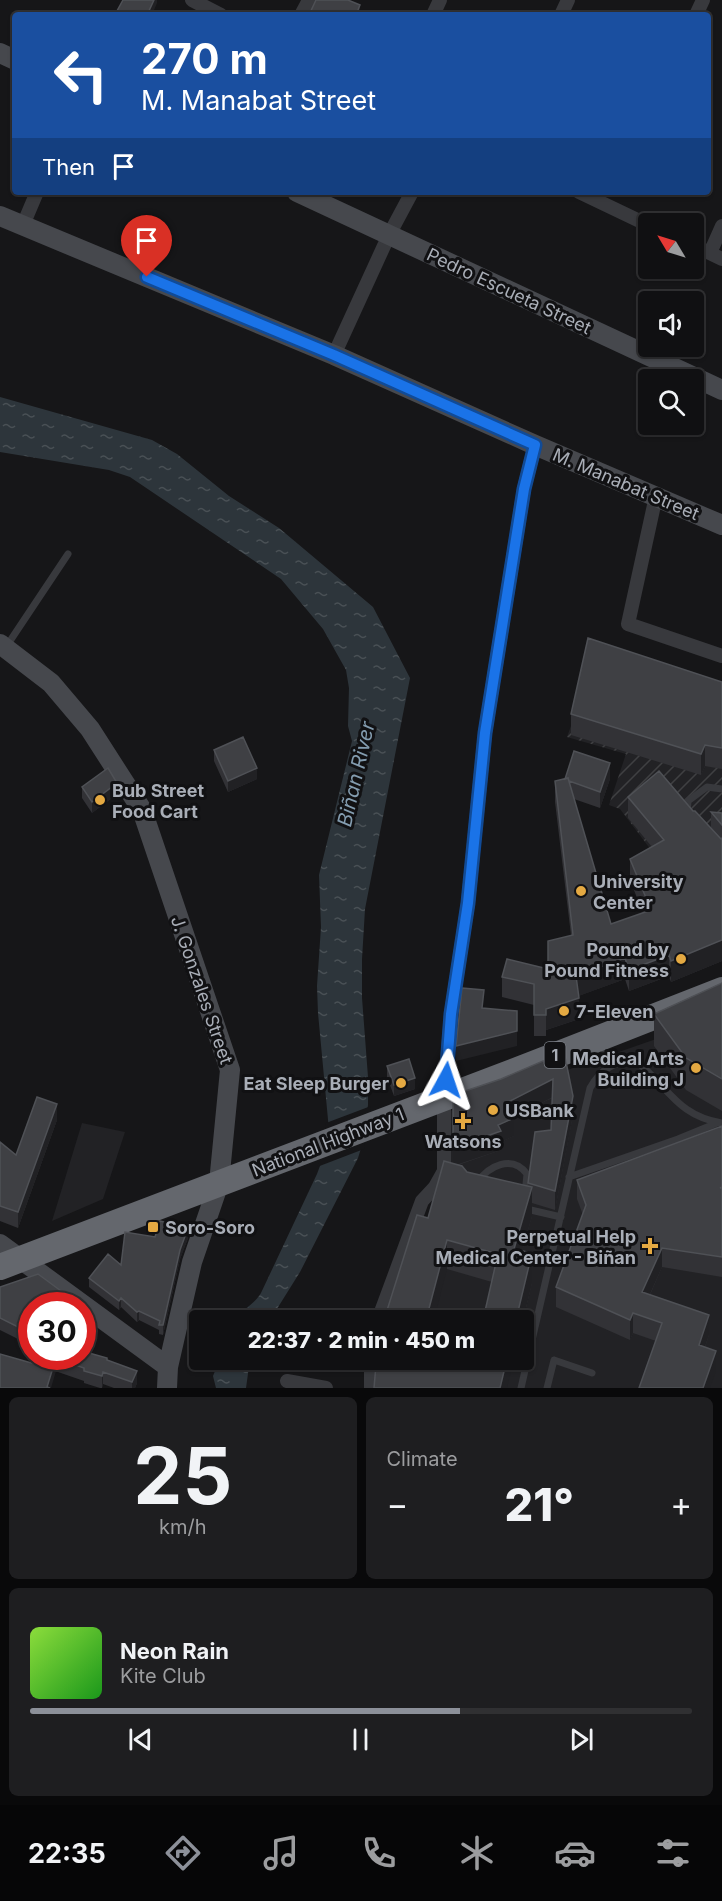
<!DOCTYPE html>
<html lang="en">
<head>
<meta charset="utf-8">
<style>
  :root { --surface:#101012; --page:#1e1e20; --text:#f1f3f6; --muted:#9c9d9f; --line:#303032; --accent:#8c9099 }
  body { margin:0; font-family:Inter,sans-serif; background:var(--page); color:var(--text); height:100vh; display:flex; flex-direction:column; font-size:22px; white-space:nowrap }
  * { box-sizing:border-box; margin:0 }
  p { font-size:20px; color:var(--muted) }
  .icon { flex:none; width:33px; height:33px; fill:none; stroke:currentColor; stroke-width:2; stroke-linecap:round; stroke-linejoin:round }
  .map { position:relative; height:1388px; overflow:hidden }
  .details { display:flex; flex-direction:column; gap:9px; padding:9px; background:#09090a; flex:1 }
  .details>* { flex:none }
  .banner { position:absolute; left:12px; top:12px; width:699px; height:183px; border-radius:6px; box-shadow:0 2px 4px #0004,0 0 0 2px var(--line); background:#1a4fa0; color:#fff; overflow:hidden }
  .needle { width:39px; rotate:308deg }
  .controls { position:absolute; left:638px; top:213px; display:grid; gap:12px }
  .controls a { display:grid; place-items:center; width:66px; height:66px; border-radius:6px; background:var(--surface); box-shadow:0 2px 4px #0004,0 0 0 2px var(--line); font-size:30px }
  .speed { position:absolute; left:18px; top:1292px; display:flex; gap:12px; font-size:30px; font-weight:700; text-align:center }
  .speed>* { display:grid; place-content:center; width:78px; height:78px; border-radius:50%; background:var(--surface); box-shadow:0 2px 4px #0004,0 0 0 2px var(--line); line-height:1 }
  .speed .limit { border:9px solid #d22; background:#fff; color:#111 }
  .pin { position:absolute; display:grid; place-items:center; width:51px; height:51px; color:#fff; margin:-62px -26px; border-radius:50% 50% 50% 0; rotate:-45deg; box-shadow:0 0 6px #0007 }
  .pin .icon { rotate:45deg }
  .me { position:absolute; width:66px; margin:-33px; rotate:5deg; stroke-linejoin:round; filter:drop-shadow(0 0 4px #0008) }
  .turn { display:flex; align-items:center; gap:21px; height:126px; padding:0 30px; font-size:27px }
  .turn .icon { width:78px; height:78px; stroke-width:2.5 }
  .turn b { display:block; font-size:42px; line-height:51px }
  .then { display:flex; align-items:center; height:57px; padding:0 30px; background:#0003; gap:12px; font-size:22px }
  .big { font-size:45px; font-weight:800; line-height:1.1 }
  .details .card { flex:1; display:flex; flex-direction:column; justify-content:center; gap:9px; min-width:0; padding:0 21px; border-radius:9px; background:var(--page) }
  .details .dial { align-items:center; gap:0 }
  .dial b { font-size:78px; line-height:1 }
  .song { display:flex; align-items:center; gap:18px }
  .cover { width:72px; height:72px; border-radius:9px; background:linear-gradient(135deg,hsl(90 70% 55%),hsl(120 70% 35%)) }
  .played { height:6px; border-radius:3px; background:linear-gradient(90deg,var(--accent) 65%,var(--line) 65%) }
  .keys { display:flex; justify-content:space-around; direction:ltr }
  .heat { display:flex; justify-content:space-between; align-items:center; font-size:33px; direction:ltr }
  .details .tiles { flex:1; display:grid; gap:9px; grid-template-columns:1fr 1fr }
  .card:last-child { grid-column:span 2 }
  .trip { position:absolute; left:189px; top:1310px; width:345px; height:60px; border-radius:6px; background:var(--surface); box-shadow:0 2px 4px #0004,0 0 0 2px var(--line); font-weight:800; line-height:60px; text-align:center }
  .tabs { display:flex; height:96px; justify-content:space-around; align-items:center; background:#060607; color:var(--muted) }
  .tabs .icon { width:42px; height:42px }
  .tabs .current { color:var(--accent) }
  .tabs b { font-size:27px; color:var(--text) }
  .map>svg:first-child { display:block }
</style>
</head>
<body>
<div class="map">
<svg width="722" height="1388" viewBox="0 0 722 1388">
  <defs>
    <pattern id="industrial-furrows" width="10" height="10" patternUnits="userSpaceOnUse" patternTransform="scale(1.5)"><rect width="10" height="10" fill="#222225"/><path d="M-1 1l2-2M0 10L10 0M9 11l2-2" fill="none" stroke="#3f4042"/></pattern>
    <pattern id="water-ripples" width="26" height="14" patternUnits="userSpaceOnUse" patternTransform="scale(1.5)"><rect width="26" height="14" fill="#2d353b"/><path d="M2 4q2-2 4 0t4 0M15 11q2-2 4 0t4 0" fill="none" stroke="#495055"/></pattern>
  </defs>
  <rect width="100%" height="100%" fill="#161618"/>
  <path fill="#222225" d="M722,1020V1388H377L382,1359H524V1320H394L417,1245L434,1202L444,1113L656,1039Z
    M82,1123L125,1132L103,1199L52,1221Z"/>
  <path fill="url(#industrial-furrows)" d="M596,657L722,702V834L708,925L620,809L609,805L626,754L567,737Z"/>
  <path fill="url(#water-ripples)" d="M0,397L152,440L177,454L229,496L279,528L373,607L410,678L365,909L362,959V998L368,1077V1105L362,1145L358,1158L300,1272L270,1320H235C242,1309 254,1305 261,1293L317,1174L323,1158L329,1130L318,1013L317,986L321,927L319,875L352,741L348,726L349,688L346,670L323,629L281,579L130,477L109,470L0,452Z
    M220,1359H250L246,1388H216L213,1376Z"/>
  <path fill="#161618" d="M371,1106L364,1149L317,1167L321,1158L326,1123Z"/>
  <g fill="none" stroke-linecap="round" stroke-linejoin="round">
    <path stroke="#38393d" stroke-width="7" d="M6,647L68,554
      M687,814L688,801L707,787L722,789
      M601,1043L611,1064
      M569,1177L678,1139L717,1123
      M477,1183C488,1166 512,1154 527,1174L525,1194
      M522,1208L561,1217
      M521,1388L590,1088C601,1069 615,1060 637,1062C668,1086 677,1116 722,1123
      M547,1388L554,1360L592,1373"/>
    <path stroke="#38393d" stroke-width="14" d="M192,0L221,15
      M301,15L309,0
      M433,15L440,0
      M561,15L568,0
      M696,15L703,0
      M579,192L648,225
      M23,225L37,192
      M693,245L722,259
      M710,253L722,226
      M334,355L389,235L412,192
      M656,496L628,624L722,656
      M378,1320L422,1201L435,1187L444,1171V1098L451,1014L468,903L485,733L524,489L535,445
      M287,1381L326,1388
      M371,1388V1359"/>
    <path stroke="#46484d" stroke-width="20" d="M0,53L15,60
      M297,192L722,390
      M0,216L334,355L535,445L722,525
      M0,644L51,683L90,729L142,810L230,1070L219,1183L192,1262L168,1367L167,1388
      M0,1244L168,1367"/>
    <path stroke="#64676d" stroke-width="26" d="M0,1267L541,1061L722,990"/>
  </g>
  <path fill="#323236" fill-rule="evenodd" d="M722,682V769L705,766L701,775L571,735V714Z
    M214,750L257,779L228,792L214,761Z
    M610,779L600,808L574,799L611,924L643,913L630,880V859L652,847L628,818V797L693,811L711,828V812L722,813V961L671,982L669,976L629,991L625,979L578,996L579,1019L546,1030V1036H534V1005L502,997V977L548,969L571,935L555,802V781Z
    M82,787L117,794L92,813L82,798Z
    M722,983V1111L686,1090L654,1046V1014Z
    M564,1052L573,1115L555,1210L532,1203V1216L522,1251L532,1283L523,1320H483L492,1282L447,1269L428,1218L453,1163L501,1079ZM552,1098L551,1130L528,1183V1186L467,1172L458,1165L501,1150V1142L514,1136L513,1117Z
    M387,1066L415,1089L394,1096L387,1077Z
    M57,1120L18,1228L0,1221V1142L16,1155Z
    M722,1126V1277L662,1267L650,1295L709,1335L705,1347L716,1371L656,1341L633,1333L630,1340L556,1307V1287L583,1215L577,1199V1180Z
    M155,1237L188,1238L180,1259L163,1335L159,1334V1330L139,1320L137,1322L121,1307L119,1310L89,1287V1278L121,1265Z
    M0,1287L32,1305V1346L0,1330Z
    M37,1356L107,1360L137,1383L135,1388H114L103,1384L102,1388H100L84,1383V1381L35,1364Z"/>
  <path fill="#212124" d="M154,0H157V3L152,15H147Z
    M360,5V15H356Z
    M705,745V766L701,775V754Z
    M610,763V779L600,808V792Z
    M257,768V779L228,792V781Z
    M117,783V794L92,813V802Z
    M722,940V961L671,982V961Z
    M669,955V976L629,991V970Z
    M625,958V979L576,997V976Z
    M579,998V1019L546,1030V1009Z
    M517,1031V1046L456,1061V1046Z
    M415,1078V1089L394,1096V1085Z
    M553,1079V1097L508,1120V1102Z
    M573,1096V1115L555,1210V1191Z
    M57,1104V1120L18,1228V1212Z
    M514,1118V1136L501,1142V1150L453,1166V1148Z
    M532,1187V1216L514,1279V1249Z
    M188,1228V1238L180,1259L163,1335V1325L180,1250Z
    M447,1240V1269L434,1320H426Z
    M662,1248V1267L642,1312V1292Z
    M532,1253V1283L523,1320H516Z
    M121,1298V1307L119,1310V1301Z
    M139,1311V1320L137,1322V1312Z
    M633,1313V1333L630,1340V1320Z
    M93,1314V1327L82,1345V1332Z
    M709,1315V1335L699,1364V1345Z
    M716,1351V1371L710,1388H703Z
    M56,1358V1371L51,1388H47Z
    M507,1359H514L507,1388H500Z
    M137,1371V1383L135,1388H132V1382Z
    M103,1372V1384L102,1388V1376Z"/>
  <path fill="#3f4044" stroke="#4f5156" stroke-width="1.5" d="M123,0H154L147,15H126L117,11Z
    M316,0H348L360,5L356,15H309Z
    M588,638L722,682V748L705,745L701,754L571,714Z
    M243,737L257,768L228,781L214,750Z
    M574,751L610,763L600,792L569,781L568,778L565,779Z
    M108,768L117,783L92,802L82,787Z
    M659,771L693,811H695L721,839L722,838V940L671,961L669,955L629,970L625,958L576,976L579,998L546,1009V1015H534V984L502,977L507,959L548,969V941L573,935L555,781L568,778L611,924L651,910L630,859L664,840L628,797Z
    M711,812L722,813V825Z
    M722,983V1079L686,1058L654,1014Z
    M462,988L484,990L482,1008L517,1011V1031L456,1046Z
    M564,1052L573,1096L555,1191L528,1183L535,1132L551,1130L553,1079L508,1102L514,1118L498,1125L501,1131L453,1148V1095L501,1079Z
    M409,1059L415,1078L394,1085L387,1066Z
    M37,1097L57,1104L18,1212L0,1206V1142L16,1155Z
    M722,1126V1187L720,1188H722V1257L662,1248L642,1292L709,1315L699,1345L716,1351L703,1388H639L662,1323L633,1313L630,1320L556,1287L586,1205L577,1180Z
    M444,1161L462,1166L467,1172L532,1187L514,1249L532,1253L516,1320H483L498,1254L447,1240L426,1320H384L417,1215L428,1218Z
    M160,1221L188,1228L180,1250L163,1325H159L160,1321L139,1311L137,1312L121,1298L119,1301L89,1278L108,1254L121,1265L125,1232L155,1237Z
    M38,1274L80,1305H32V1334L0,1318V1287Z
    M82,1307L93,1314L82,1332Z
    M82,1351L107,1358V1360L137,1371L132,1382L103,1372L102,1376L84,1371V1368L56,1358L47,1387L50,1388H0V1354L35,1364L37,1356H82Z
    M380,1359H431L471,1369L474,1359H507L500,1388H374L376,1365Z"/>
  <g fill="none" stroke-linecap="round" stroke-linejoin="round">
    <g stroke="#114b97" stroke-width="15">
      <path id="route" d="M147,277L334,355L535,445L524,489L485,733L468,903L451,1014L446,1080"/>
    </g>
    <use href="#route" stroke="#1a73e8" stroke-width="10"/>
  </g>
  <g fill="#e4a942" stroke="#111113" stroke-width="2">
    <circle cx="100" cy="800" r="6"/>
    <circle cx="581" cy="891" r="6"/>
    <circle cx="681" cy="959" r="6"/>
    <circle cx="564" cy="1011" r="6"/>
    <circle cx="696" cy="1068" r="6"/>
    <circle cx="401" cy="1083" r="6"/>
    <circle cx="493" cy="1110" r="6"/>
    <path d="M460 1112h6v6h6v6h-6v6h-6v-6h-6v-6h6z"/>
    <rect x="147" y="1221" width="12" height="12" rx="3"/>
    <path d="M647 1237h6v6h6v6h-6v6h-6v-6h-6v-6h6z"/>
  </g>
  <g text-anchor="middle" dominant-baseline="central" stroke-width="6" stroke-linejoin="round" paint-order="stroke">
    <rect fill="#111113" stroke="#7b7f86" stroke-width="1.5" x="544.5" y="1042" width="21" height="26" rx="4.5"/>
    <g font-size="16" font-weight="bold" fill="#a9aeb7">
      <text x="555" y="1055">1</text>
    </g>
    <g font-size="18" fill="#a9aeb7" stroke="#111113">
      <text transform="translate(509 291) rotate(25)">Pedro Escueta Street</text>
      <text transform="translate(626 484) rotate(23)">M. Manabat Street</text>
      <text transform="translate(202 990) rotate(71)">J. Gonzales Street</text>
      <text transform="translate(328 1142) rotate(-21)">National Highway 1</text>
    </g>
    <g font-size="18" font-weight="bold" fill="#a9aeb7" stroke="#111113" text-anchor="start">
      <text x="112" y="790">Bub Street<tspan x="112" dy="21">Food Cart</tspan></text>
      <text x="593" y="881">University<tspan x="593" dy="21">Center</tspan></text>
      <text x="669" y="949" text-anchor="end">Pound by<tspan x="669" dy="21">Pound Fitness</tspan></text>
      <text x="576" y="1011">7-Eleven</text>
      <text x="684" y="1058" text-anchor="end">Medical Arts<tspan x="684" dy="21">Building J</tspan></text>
      <text x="389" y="1083" text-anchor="end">Eat Sleep Burger</text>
      <text x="505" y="1110">USBank</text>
      <text x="463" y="1141" text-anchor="middle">Watsons</text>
      <text x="165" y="1227">Soro-Soro</text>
      <text x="636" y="1236" text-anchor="end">Perpetual Help<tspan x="636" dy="21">Medical Center - Biñan</tspan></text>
    </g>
    <g font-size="20" font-style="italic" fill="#839caf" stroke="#111113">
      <text transform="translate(356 774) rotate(-77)">Biñan River</text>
    </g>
  </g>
</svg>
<div class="controls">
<a><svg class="needle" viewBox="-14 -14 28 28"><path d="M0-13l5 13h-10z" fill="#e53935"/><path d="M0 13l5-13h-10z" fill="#9c9d9f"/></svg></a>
<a><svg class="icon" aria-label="sound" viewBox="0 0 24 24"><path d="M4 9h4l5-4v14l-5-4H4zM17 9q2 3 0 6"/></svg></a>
<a><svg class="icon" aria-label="search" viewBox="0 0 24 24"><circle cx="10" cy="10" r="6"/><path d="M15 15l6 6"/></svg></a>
</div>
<div class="speed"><div class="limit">30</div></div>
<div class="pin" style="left:147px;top:277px;background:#d93025"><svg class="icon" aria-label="arrive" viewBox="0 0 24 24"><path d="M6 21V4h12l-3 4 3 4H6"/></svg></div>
<svg class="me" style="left:446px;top:1080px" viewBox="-20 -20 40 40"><path d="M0-17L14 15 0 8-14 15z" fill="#1a73e8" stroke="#fff" stroke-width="4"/></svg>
<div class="trip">22:37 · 2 min · 450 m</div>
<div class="banner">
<div class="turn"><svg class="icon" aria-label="left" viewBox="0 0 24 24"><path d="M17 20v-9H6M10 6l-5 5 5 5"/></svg><div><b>270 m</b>M. Manabat Street</div></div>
<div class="then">Then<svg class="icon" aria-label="arrive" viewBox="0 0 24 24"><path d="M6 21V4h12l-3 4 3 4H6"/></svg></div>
</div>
</div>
<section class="details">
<div class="tiles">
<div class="card dial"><b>25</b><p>km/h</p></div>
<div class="card"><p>Climate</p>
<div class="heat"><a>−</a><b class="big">21°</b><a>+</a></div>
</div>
<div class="card">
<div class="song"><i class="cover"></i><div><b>Neon Rain</b><p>Kite Club</p></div></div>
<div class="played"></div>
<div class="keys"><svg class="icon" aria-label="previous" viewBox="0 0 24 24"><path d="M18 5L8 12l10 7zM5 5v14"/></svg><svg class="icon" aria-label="pause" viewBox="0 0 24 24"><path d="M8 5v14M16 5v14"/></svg><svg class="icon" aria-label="next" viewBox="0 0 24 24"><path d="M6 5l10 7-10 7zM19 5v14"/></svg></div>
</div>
</div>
</section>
<nav class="tabs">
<b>22:35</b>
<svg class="icon current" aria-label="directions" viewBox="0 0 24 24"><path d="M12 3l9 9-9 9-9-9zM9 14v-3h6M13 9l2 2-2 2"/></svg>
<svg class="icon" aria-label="music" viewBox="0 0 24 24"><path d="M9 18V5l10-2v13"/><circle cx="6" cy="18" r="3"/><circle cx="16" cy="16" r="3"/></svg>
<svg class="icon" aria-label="phone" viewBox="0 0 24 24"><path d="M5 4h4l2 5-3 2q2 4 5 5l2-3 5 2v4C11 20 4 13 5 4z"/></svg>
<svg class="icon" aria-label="climate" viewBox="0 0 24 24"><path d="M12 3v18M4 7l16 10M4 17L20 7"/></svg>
<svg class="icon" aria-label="car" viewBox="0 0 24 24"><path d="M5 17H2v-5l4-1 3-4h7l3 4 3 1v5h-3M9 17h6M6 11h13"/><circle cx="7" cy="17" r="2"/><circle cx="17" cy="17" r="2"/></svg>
<svg class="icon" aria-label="filters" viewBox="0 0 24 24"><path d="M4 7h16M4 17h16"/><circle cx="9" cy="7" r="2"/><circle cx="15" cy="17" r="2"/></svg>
</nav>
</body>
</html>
